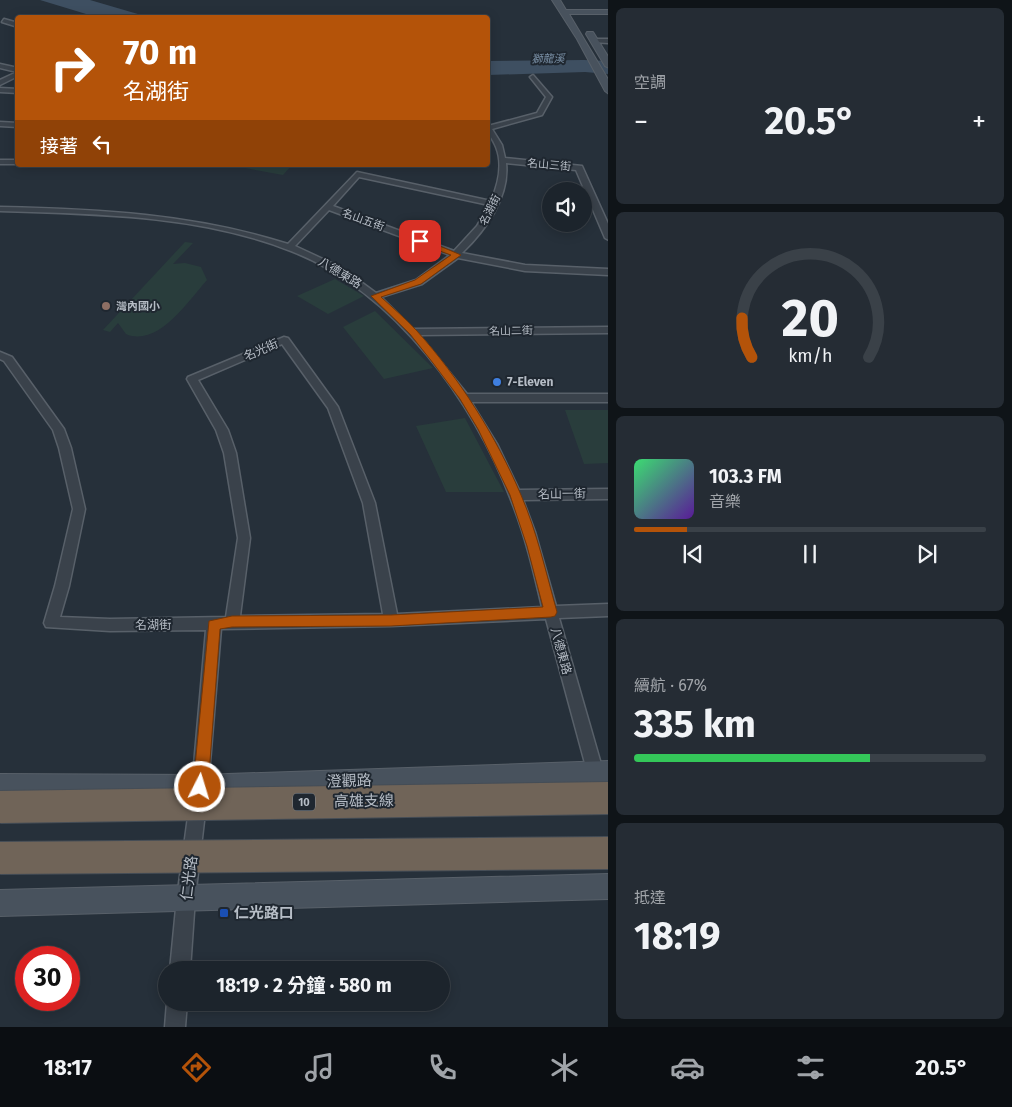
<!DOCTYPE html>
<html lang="zh-TW">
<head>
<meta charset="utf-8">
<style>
  :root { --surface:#1c242c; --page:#252c34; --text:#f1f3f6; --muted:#a0a4a9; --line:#3a4148; --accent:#b45309 }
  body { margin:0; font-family:"Fira Sans","Noto Sans TC",sans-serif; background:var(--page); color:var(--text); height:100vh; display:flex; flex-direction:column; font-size:19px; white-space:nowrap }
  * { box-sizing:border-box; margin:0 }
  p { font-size:16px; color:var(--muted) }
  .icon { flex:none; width:28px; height:28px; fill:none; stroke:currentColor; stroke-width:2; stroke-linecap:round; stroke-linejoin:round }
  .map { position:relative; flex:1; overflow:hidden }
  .details { display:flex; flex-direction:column; gap:8px; padding:8px; background:#0f1418; width:404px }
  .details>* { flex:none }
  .banner { position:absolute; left:15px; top:15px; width:475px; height:152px; border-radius:5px; box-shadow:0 2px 12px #0003,0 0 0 1px var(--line); background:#b45309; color:#fff; overflow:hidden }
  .buttons { position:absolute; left:542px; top:182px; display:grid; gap:10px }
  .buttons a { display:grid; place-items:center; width:50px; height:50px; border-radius:50%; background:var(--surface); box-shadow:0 2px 12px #0003,0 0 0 1px var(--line); font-size:25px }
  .speed { position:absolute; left:15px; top:946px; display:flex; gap:10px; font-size:25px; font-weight:700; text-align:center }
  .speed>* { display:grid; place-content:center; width:65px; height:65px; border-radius:50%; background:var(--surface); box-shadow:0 2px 12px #0003,0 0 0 1px var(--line); line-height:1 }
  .speed .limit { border:8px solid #d22; background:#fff; color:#111 }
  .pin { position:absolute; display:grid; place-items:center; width:42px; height:42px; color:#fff; margin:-21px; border-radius:10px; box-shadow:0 2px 8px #0006 }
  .me { position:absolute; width:55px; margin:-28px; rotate:5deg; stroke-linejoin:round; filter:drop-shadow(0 0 4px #0008) }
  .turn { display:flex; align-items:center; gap:18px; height:105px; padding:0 25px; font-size:22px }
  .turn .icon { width:65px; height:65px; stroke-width:2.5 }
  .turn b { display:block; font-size:35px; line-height:42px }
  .then { display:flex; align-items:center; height:48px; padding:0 25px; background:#0003; gap:10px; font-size:19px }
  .big { font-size:38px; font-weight:700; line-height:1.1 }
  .details .card { flex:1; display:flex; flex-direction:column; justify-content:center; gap:8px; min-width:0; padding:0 18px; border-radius:8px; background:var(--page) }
  .details .dial { align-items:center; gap:0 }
  .dial svg { height:130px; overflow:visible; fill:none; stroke:var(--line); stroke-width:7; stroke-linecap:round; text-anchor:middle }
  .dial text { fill:var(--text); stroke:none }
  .song { display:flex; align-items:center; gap:15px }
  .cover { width:60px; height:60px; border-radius:8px; background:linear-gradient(135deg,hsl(140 70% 55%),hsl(270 70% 35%)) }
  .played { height:5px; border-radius:2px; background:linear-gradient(90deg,var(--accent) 15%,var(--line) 15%) }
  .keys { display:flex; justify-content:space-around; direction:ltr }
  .heat { display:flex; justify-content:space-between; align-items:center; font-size:28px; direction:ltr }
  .charge { height:8px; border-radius:4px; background:linear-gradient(90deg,#34c759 67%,var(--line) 0) }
  .trip { position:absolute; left:158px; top:961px; width:292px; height:50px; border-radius:25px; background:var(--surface); box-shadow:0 2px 12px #0003,0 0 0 1px var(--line); font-weight:700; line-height:50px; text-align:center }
  .menu { display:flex; height:80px; justify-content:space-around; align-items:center; background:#0b0e12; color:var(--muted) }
  .menu .icon { width:35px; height:35px }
  .menu .on { color:var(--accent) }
  .menu b { font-size:22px; color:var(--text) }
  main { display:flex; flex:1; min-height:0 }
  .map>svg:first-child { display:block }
</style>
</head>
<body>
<main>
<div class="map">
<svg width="609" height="1027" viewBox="0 0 609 1027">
  <rect width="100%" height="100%" fill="#26303a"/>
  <path fill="#293d3c" d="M229,165H292L283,175Z
    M185,242L193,243L173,264L185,263L201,267L207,280C189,300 158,348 126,334L118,323L110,332L103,330Z
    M335,279L364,296L328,314L297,296Z
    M375,311L433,368L384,379L343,327Z
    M565,410H608V463L584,464Z
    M465,418L504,492H446L416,426Z"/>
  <path fill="#3e4f61" d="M40,0H90L148,17H96Z
    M584,60L608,61V74L585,72L488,75V61Z"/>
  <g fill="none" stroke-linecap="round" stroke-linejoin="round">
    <g stroke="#586069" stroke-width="3">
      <path id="street" d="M4,19L18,23V27L2,22Z
        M594,39H609V43L592,42Z
        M0,64L18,68V76L0,85V80L17,72L0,68Z
        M533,75L552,97L542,115L492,129L502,145L505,158L582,166L609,226V240L605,238L576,170L506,163C510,197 485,231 462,253L525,265L609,269V275L525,271L458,258L422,284L381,297L413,329L609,327V333L419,335L467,394H609V402H471L497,444L519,490L609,489V499L523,500L535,532L556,606L609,604V616L559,618L605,778L603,784L597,786L591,784L589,778L546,619L391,626L221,629L208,787L195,898L190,970H170L177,898L192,787L206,630L110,631L46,627L44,623L55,586L73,509L59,448L53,430L4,361L0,359V352L12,357L64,429L71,448L85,509L69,586L60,617L110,619L226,617L238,538L224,453L216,430L187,379L188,377L284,337L288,338L338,407L375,503L397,614L542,607C534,573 526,538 513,505C475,403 396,292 291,251C200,215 96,214 0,211V207C98,209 194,214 288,244L357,172L491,201C498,185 503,164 496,147C493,139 488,135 488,126L537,113L546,97L530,77ZM359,177L489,205L477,226L454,251L333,206ZM329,210L450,255L416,280L376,293L342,268L295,246ZM282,344L328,408L363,503L383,614L240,616L250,538L236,453L228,430L198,380Z
        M0,88L18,89V93L0,92Z
        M0,122L18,123V127L0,126Z
        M0,160H18V164H0Z
        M167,1002H187L185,1027H165Z"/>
    </g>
    <g stroke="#586069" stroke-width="2">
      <path id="secondary" d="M552,0H560L566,10H609V14H569L609,81V94L605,91L577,39Z
        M587,32H593L609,58V68L605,66L586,34Z
        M609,761V783L200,799L0,796V774L200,775Z
        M609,874V899L0,916V890Z"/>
    </g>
    <use href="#street" fill="#3a424b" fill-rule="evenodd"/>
    <use href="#secondary" fill="#48525d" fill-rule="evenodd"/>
    <g stroke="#454d56" stroke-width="34" stroke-linecap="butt">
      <path id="highway-bridge" d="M0,807L609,798
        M0,858L609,853"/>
    </g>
    <use href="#highway-bridge" stroke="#706458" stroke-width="32"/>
  </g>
  <path fill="#b45309" stroke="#753606" d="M417,239H423L461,255L421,284L381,297C393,308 406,319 417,331C460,379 496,436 521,495C537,532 546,573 557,612L555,616L551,617L391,626L232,627L220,629L208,787L206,793L200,795L195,793L193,787L209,621L232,616L391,615L543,607L527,546L510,495L478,429L460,399L433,363L410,334L371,296L415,280L451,255L417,243Z"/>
  <circle fill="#8d6e63" stroke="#1f2730" stroke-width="2" cx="106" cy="306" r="5"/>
  <circle fill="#3f7fe0" stroke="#1f2730" stroke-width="2" cx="497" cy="382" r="5"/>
  <rect fill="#1a4fb4" stroke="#1f2730" stroke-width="2" x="219" y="908" width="10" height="10" rx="2.5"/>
  <g text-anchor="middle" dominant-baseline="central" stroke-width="4" stroke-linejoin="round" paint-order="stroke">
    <g font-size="11" font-style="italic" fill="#7a90a6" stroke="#1f2730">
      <text transform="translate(548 59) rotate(-1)">獅龍溪</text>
    </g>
    <g font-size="11" fill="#b6bdc6" stroke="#1f2730">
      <text transform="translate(549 165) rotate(5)">名山三街</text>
      <text transform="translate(490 210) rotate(-63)">名湖街</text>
      <text transform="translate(363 220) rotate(20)">名山五街</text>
      <text transform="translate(511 331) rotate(-1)">名山二街</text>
    </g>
    <g font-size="11" font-weight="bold" fill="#b6bdc6" stroke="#1f2730" text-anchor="start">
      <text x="116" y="306">灣內國小</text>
    </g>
    <rect fill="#1f2730" stroke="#899099" stroke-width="1" x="293" y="793.5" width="22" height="17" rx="4"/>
    <g font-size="11" font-weight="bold" fill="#b6bdc6">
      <text x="304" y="802">10</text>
    </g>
    <g font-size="12" fill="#b6bdc6" stroke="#1f2730">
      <text transform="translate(340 273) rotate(31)">八德東路</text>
      <text transform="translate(261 350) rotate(-23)">名光街</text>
      <text transform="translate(562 494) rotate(-1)">名山一街</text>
      <text x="153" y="625">名湖街</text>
      <text transform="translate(561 651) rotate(75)">八德東路</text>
    </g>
    <g font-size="12" font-weight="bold" fill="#b6bdc6" stroke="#1f2730" text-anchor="start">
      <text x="507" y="382">7-Eleven</text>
    </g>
    <g font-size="15" fill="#b6bdc6" stroke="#1f2730">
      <text transform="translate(349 781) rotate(-2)">澄觀路</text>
      <text transform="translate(364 801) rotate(-1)">高雄支線</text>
      <text transform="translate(189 878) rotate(-83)">仁光路</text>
    </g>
    <g font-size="15" font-weight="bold" fill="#b6bdc6" stroke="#1f2730" text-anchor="start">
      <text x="234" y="913">仁光路口</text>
    </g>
  </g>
</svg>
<div class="buttons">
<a><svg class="icon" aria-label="sound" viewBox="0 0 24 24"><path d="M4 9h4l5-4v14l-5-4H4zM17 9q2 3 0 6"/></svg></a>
</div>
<div class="speed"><div class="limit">30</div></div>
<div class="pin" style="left:420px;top:241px;background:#d93025"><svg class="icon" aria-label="arrive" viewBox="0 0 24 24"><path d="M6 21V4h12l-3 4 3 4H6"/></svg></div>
<svg class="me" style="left:200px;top:787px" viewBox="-20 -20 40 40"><circle r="17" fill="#b45309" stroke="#fff" stroke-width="3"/><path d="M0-11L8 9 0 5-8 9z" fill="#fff"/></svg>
<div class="trip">18:19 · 2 分鐘 · 580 m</div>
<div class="banner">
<div class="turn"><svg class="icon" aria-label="right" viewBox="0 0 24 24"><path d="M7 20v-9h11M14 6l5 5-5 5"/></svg><div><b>70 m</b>名湖街</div></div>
<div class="then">接著<svg class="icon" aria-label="left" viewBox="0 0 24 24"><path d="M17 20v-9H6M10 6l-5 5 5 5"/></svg></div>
</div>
</div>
<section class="details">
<div class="card"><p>空調</p>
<div class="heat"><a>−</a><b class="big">20.5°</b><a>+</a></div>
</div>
<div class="card dial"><svg viewBox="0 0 100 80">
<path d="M14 69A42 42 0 1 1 86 69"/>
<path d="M14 69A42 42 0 0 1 8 45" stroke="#b45309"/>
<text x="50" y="56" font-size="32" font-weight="700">20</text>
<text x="50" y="72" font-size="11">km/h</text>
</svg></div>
<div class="card">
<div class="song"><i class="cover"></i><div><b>103.3 FM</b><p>音樂</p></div></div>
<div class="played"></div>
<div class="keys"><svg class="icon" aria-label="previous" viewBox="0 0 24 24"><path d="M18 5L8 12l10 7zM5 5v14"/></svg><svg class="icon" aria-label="pause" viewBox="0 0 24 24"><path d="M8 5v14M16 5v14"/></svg><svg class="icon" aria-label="next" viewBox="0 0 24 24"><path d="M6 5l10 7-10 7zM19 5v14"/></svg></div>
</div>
<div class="card"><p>續航 · 67%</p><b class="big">335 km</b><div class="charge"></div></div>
<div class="card"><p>抵達</p><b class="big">18:19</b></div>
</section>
</main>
<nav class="menu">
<b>18:17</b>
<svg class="icon on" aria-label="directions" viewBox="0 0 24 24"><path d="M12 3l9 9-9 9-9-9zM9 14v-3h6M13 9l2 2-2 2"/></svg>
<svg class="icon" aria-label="music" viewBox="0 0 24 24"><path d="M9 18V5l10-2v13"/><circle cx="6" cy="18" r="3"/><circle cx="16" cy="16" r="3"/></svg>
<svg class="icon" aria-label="phone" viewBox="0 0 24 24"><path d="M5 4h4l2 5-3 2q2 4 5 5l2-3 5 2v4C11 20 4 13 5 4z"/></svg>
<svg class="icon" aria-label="climate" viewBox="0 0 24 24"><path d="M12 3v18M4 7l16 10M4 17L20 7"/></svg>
<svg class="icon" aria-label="car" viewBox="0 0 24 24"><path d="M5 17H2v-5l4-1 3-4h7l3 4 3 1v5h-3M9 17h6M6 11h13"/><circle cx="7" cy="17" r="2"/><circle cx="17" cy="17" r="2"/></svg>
<svg class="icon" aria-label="filters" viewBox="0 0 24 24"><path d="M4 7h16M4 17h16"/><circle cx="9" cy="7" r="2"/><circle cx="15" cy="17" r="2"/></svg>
<b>20.5°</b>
</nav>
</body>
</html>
